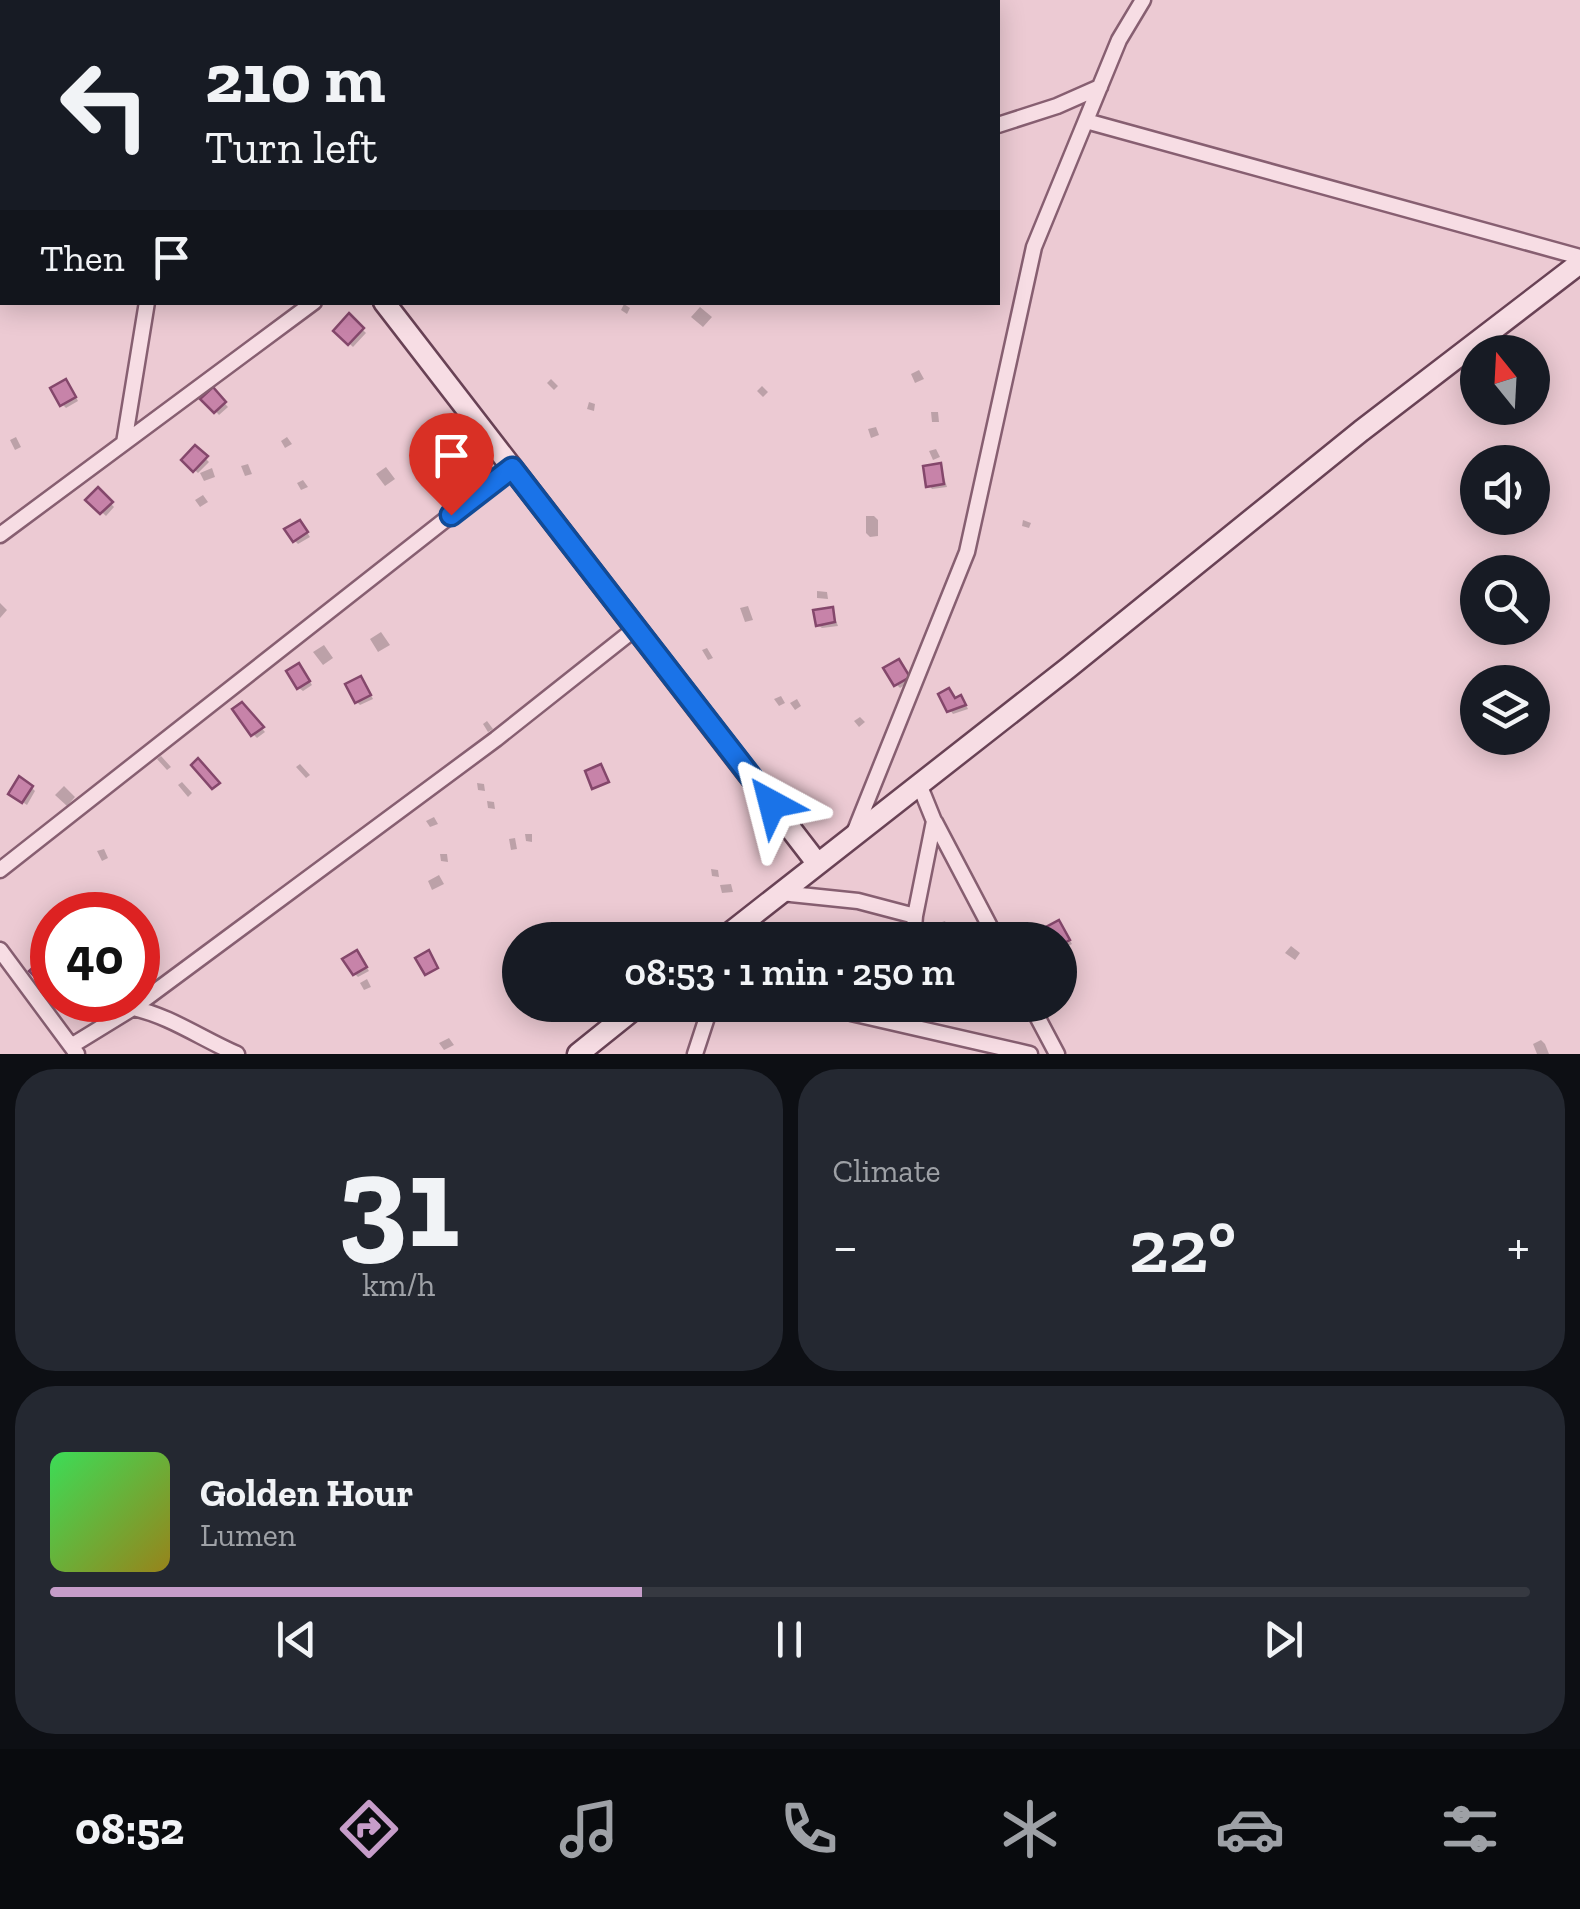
<!DOCTYPE html>
<html lang="en">
<head>
<meta charset="utf-8">
<style>
  :root { --surface:#171b24; --page:#242831; --text:#f1f3f6; --muted:#9ea1a6; --line:#363941; --accent:#c69dc9 }
  body { margin:0; font-family:"Zilla Slab",serif; background:var(--page); color:var(--text); height:100vh; display:flex; flex-direction:column; font-size:38px; white-space:nowrap }
  * { box-sizing:border-box; margin:0 }
  p { font-size:32px; color:var(--muted) }
  .icon { flex:none; width:55px; height:55px; fill:none; stroke:currentColor; stroke-width:2; stroke-linecap:round; stroke-linejoin:round }
  .map { position:relative; height:1054px; overflow:hidden }
  .drawer { display:flex; flex-direction:column; gap:15px; padding:15px; background:#0d0f14; flex:1 }
  .drawer>* { flex:none }
  .guide { position:absolute; left:0px; top:0px; width:1000px; height:305px; box-shadow:0 5px 25px #0003; background:#171b24; color:var(--text); overflow:hidden }
  .needle { width:65px; rotate:342deg }
  .controls { position:absolute; left:1460px; top:335px; display:grid; gap:20px }
  .controls a { display:grid; place-items:center; width:90px; height:90px; border-radius:50%; background:var(--surface); box-shadow:0 5px 25px #0003; font-size:50px }
  .speed { position:absolute; left:30px; top:892px; display:flex; gap:20px; font-size:50px; font-weight:700; text-align:center }
  .speed>* { display:grid; place-content:center; width:130px; height:130px; border-radius:50%; background:var(--surface); box-shadow:0 5px 25px #0003; line-height:1 }
  .speed .limit { border:15px solid #d22; background:#fff; color:#111 }
  .pin { position:absolute; display:grid; place-items:center; width:85px; height:85px; color:#fff; margin:-102px -42px; border-radius:50% 50% 50% 0; rotate:-45deg; box-shadow:0 0 10px #0007 }
  .pin .icon { rotate:45deg }
  .me { position:absolute; width:110px; margin:-55px; rotate:322deg; stroke-linejoin:round; filter:drop-shadow(0 0 8px #0008) }
  .turn { display:flex; align-items:center; gap:35px; height:210px; padding:0 40px; font-size:45px }
  .turn .icon { width:130px; height:130px; stroke-width:2.5 }
  .turn b { display:block; font-size:70px; line-height:85px }
  .then { display:flex; align-items:center; height:95px; padding:0 40px; background:#0003; gap:20px; font-size:38px }
  .big { font-size:75px; font-weight:600; line-height:1.1 }
  .drawer .tile { flex:1; display:flex; flex-direction:column; justify-content:center; gap:15px; min-width:0; padding:0 35px; border-radius:40px; background:var(--page) }
  .drawer .dial { align-items:center; gap:0 }
  .dial b { font-size:130px; line-height:1 }
  .song { display:flex; align-items:center; gap:30px }
  .cover { width:120px; height:120px; border-radius:15px; background:linear-gradient(135deg,hsl(130 70% 55%),hsl(50 70% 35%)) }
  .played { height:10px; border-radius:5px; background:linear-gradient(90deg,var(--accent) 40%,var(--line) 40%) }
  .keys { display:flex; justify-content:space-around; direction:ltr }
  .heat { display:flex; justify-content:space-between; align-items:center; font-size:55px; direction:ltr }
  .drawer .tiles { flex:1; display:grid; gap:15px; grid-template-columns:1fr 1fr }
  .tile:last-child { grid-column:span 2 }
  .trip { position:absolute; left:502px; top:922px; width:575px; height:100px; border-radius:50px; background:var(--surface); box-shadow:0 5px 25px #0003; font-weight:600; line-height:100px; text-align:center }
  .tab-bar { display:flex; height:160px; justify-content:space-around; align-items:center; background:#090b0e; color:var(--muted) }
  .tab-bar .icon { width:70px; height:70px }
  .tab-bar .current { color:var(--accent) }
  .tab-bar b { font-size:45px; color:var(--text) }
  .map>svg:first-child { display:block }
</style>
</head>
<body>
<div class="map">
<svg width="1580" height="1054" viewBox="0 0 1580 1054">
  <rect width="100%" height="100%" fill="#eccad3"/>
  <path fill="#0003" d="M624,304L630,308L627,314L621,310Z
    M700,307L712,317L703,327L691,317Z
    M349,317L366,333L353,347L336,331Z
    M919,370L924,379L915,383L911,374Z
    M551,379L558,386L554,390L547,383Z
    M70,386L78,401L66,408L62,404Z
    M762,386L768,392L763,397L757,391Z
    M213,391L228,407L219,415L204,399Z
    M589,402L595,404L594,411L587,409Z
    M931,412H938L939,422H932Z
    M876,427L879,435L871,438L868,429Z
    M16,437L21,447L15,450L10,440Z
    M287,437L292,444L285,448L281,441Z
    M195,448L209,462L198,473L184,460Z
    M936,449L940,457L933,460L929,451Z
    M248,464L252,474L245,476L241,466Z
    M940,465L947,487L932,489L929,485Z
    M386,467L395,479L385,486L376,474Z
    M212,468L215,477L204,481L200,473Z
    M474,472L481,485L469,489L462,477Z
    M303,480L308,487L301,490L297,483Z
    M98,491L114,507L106,516L89,500Z
    M203,495L208,502L200,507L195,500Z
    M866,516H874L878,520V536L870,537L866,533Z
    M1023,520L1031,523L1029,528L1022,526Z
    M303,526L310,537L298,544L294,540Z
    M817,591L827,592L828,599L817,598Z
    M0,603L7,610L0,618Z
    M748,606L753,620L745,622L740,608Z
    M832,610L838,626L822,628L818,625Z
    M381,632L390,645L378,652L370,639Z
    M324,645L333,658L323,665L313,652Z
    M707,648L713,658L708,660L702,650Z
    M902,665L911,681L900,688L896,684Z
    M303,670L312,685L303,691L299,688Z
    M364,682L373,699L360,705L357,702Z
    M781,696L785,703L779,706L774,699Z
    M797,699L801,706L795,710L790,703Z
    M956,701H964L968,709L953,714L950,710Z
    M241,705L265,732L257,738L253,734Z
    M860,717L865,722L859,727L854,721Z
    M487,721L493,729L488,732L483,724Z
    M161,756L171,767L167,770L157,759Z
    M300,764L310,775L306,778L296,767Z
    M182,782L192,793L188,797L178,785Z
    M477,783L484,784L485,791L478,790Z
    M64,786L75,797L67,806L55,795Z
    M32,788L35,791L27,805L15,797Z
    M487,801L494,802L495,809L488,808Z
    M434,817L438,824L430,827L426,821Z
    M525,834H532V842L526,841Z
    M515,838L517,849L511,850L509,839Z
    M104,849L108,858L102,861L97,851Z
    M440,854H447L448,862L441,861Z
    M711,869L718,870L719,877L712,876Z
    M439,875L444,884L432,890L428,881Z
    M720,885L731,884L733,892L722,893Z
    M945,921L952,937L943,940L936,924Z
    M1059,923L1072,944L1060,950V940H1053Z
    M42,946L52,958V983L48,987L33,971L48,957L39,949Z
    M1291,946L1300,953L1295,960L1285,953Z
    M138,952L145,959L138,967Z
    M360,957L369,971L358,977L355,974Z
    M367,979L371,987L364,990L360,983Z
    M449,1038L454,1045L444,1050L439,1043Z
    M1541,1040L1545,1044L1549,1054H1537L1533,1044Z"/>
  <path fill="#c783a9" stroke="#84476b" stroke-width="2.5" d="M349,313L364,328L348,345L333,331Z
    M66,379L76,397L60,406L50,388Z
    M213,387L226,402L214,413L200,399Z
    M195,445L208,456L193,472L181,460Z
    M941,463L944,484L926,487L923,466Z
    M98,487L113,502L100,514L85,500Z
    M300,520L308,532L293,542L284,529Z
    M833,607L835,622L816,626L813,610Z
    M899,659L910,677L894,686L883,668Z
    M299,663L310,681L297,689L286,671Z
    M361,676L371,695L355,703L345,684Z
    M949,688L955,698L961,695L966,705L947,712L938,694Z
    M242,702L264,727L251,736L232,709Z
    M198,758L220,783L212,789L191,765Z
    M601,764L609,782L592,789L585,771Z
    M19,776L33,786L22,803L8,794Z
    M1059,920L1070,940L1060,945V940H1051L1044,928Z
    M357,950L367,967L353,975L342,959Z
    M429,950L438,968L425,975L415,958Z
    M50,952L52,976L43,985L29,971Z"/>
  <g fill="none" stroke-linecap="round" stroke-linejoin="round">
    <g stroke="#875f71" stroke-width="19">
      <path id="street" d="M782,2L785,0
        M1086,121L1580,257
        M998,125L1057,106L1100,87
        M124,443L147,302
        M0,535L314,302
        M935,822L997,940
        M854,833L967,552L1034,247L1119,40L1143,0
        M0,870L511,468
        M781,893L858,901L915,916L913,940
        M915,916L934,821L919,784
        M0,950L77,1054
        M804,1005L851,1013L864,1005
        M1031,1005L1057,1054
        M133,1008C170,1016 202,1039 237,1054
        M851,1013L1030,1054
        M71,1046L133,1008L496,739L636,628
        M695,1054L711,1005"/>
    </g>
    <g stroke="#694255" stroke-width="25">
      <path id="secondary" d="M168,0L169,2
        M384,302L817,863
        M721,940L1068,668L1361,431L1580,263
        M578,1054L639,1005"/>
    </g>
    <use href="#street" stroke="#f7dde4" stroke-width="14"/>
    <use href="#secondary" stroke="#f7dde4" stroke-width="20"/>
  </g>
  <g fill="none" stroke-linecap="round" stroke-linejoin="round">
    <g stroke="#114b97" stroke-width="25">
      <path id="route" d="M451,515L512,468L772,804"/>
    </g>
    <use href="#route" stroke="#1a73e8" stroke-width="18"/>
  </g>
</svg>
<div class="controls">
<a><svg class="needle" viewBox="-14 -14 28 28"><path d="M0-13l5 13h-10z" fill="#e53935"/><path d="M0 13l5-13h-10z" fill="#9ea1a6"/></svg></a>
<a><svg class="icon" aria-label="sound" viewBox="0 0 24 24"><path d="M4 9h4l5-4v14l-5-4H4zM17 9q2 3 0 6"/></svg></a>
<a><svg class="icon" aria-label="search" viewBox="0 0 24 24"><circle cx="10" cy="10" r="6"/><path d="M15 15l6 6"/></svg></a>
<a><svg class="icon" aria-label="layers" viewBox="0 0 24 24"><path d="M12 4l9 5-9 5-9-5zM3 14l9 5 9-5"/></svg></a>
</div>
<div class="speed"><div class="limit">40</div></div>
<div class="pin" style="left:451px;top:515px;background:#d93025"><svg class="icon" aria-label="arrive" viewBox="0 0 24 24"><path d="M6 21V4h12l-3 4 3 4H6"/></svg></div>
<svg class="me" style="left:772px;top:804px" viewBox="-20 -20 40 40"><path d="M0-17L14 15 0 8-14 15z" fill="#1a73e8" stroke="#fff" stroke-width="4"/></svg>
<div class="trip">08:53 · 1 min · 250 m</div>
<div class="guide">
<div class="turn"><svg class="icon" aria-label="left" viewBox="0 0 24 24"><path d="M17 20v-9H6M10 6l-5 5 5 5"/></svg><div><b>210 m</b>Turn left</div></div>
<div class="then">Then<svg class="icon" aria-label="arrive" viewBox="0 0 24 24"><path d="M6 21V4h12l-3 4 3 4H6"/></svg></div>
</div>
</div>
<section class="drawer">
<div class="tiles">
<div class="tile dial"><b>31</b><p>km/h</p></div>
<div class="tile"><p>Climate</p>
<div class="heat"><a>−</a><b class="big">22°</b><a>+</a></div>
</div>
<div class="tile">
<div class="song"><i class="cover"></i><div><b>Golden Hour</b><p>Lumen</p></div></div>
<div class="played"></div>
<div class="keys"><svg class="icon" aria-label="previous" viewBox="0 0 24 24"><path d="M18 5L8 12l10 7zM5 5v14"/></svg><svg class="icon" aria-label="pause" viewBox="0 0 24 24"><path d="M8 5v14M16 5v14"/></svg><svg class="icon" aria-label="next" viewBox="0 0 24 24"><path d="M6 5l10 7-10 7zM19 5v14"/></svg></div>
</div>
</div>
</section>
<nav class="tab-bar">
<b>08:52</b>
<svg class="icon current" aria-label="directions" viewBox="0 0 24 24"><path d="M12 3l9 9-9 9-9-9zM9 14v-3h6M13 9l2 2-2 2"/></svg>
<svg class="icon" aria-label="music" viewBox="0 0 24 24"><path d="M9 18V5l10-2v13"/><circle cx="6" cy="18" r="3"/><circle cx="16" cy="16" r="3"/></svg>
<svg class="icon" aria-label="phone" viewBox="0 0 24 24"><path d="M5 4h4l2 5-3 2q2 4 5 5l2-3 5 2v4C11 20 4 13 5 4z"/></svg>
<svg class="icon" aria-label="climate" viewBox="0 0 24 24"><path d="M12 3v18M4 7l16 10M4 17L20 7"/></svg>
<svg class="icon" aria-label="car" viewBox="0 0 24 24"><path d="M5 17H2v-5l4-1 3-4h7l3 4 3 1v5h-3M9 17h6M6 11h13"/><circle cx="7" cy="17" r="2"/><circle cx="17" cy="17" r="2"/></svg>
<svg class="icon" aria-label="filters" viewBox="0 0 24 24"><path d="M4 7h16M4 17h16"/><circle cx="9" cy="7" r="2"/><circle cx="15" cy="17" r="2"/></svg>
</nav>
</body>
</html>
